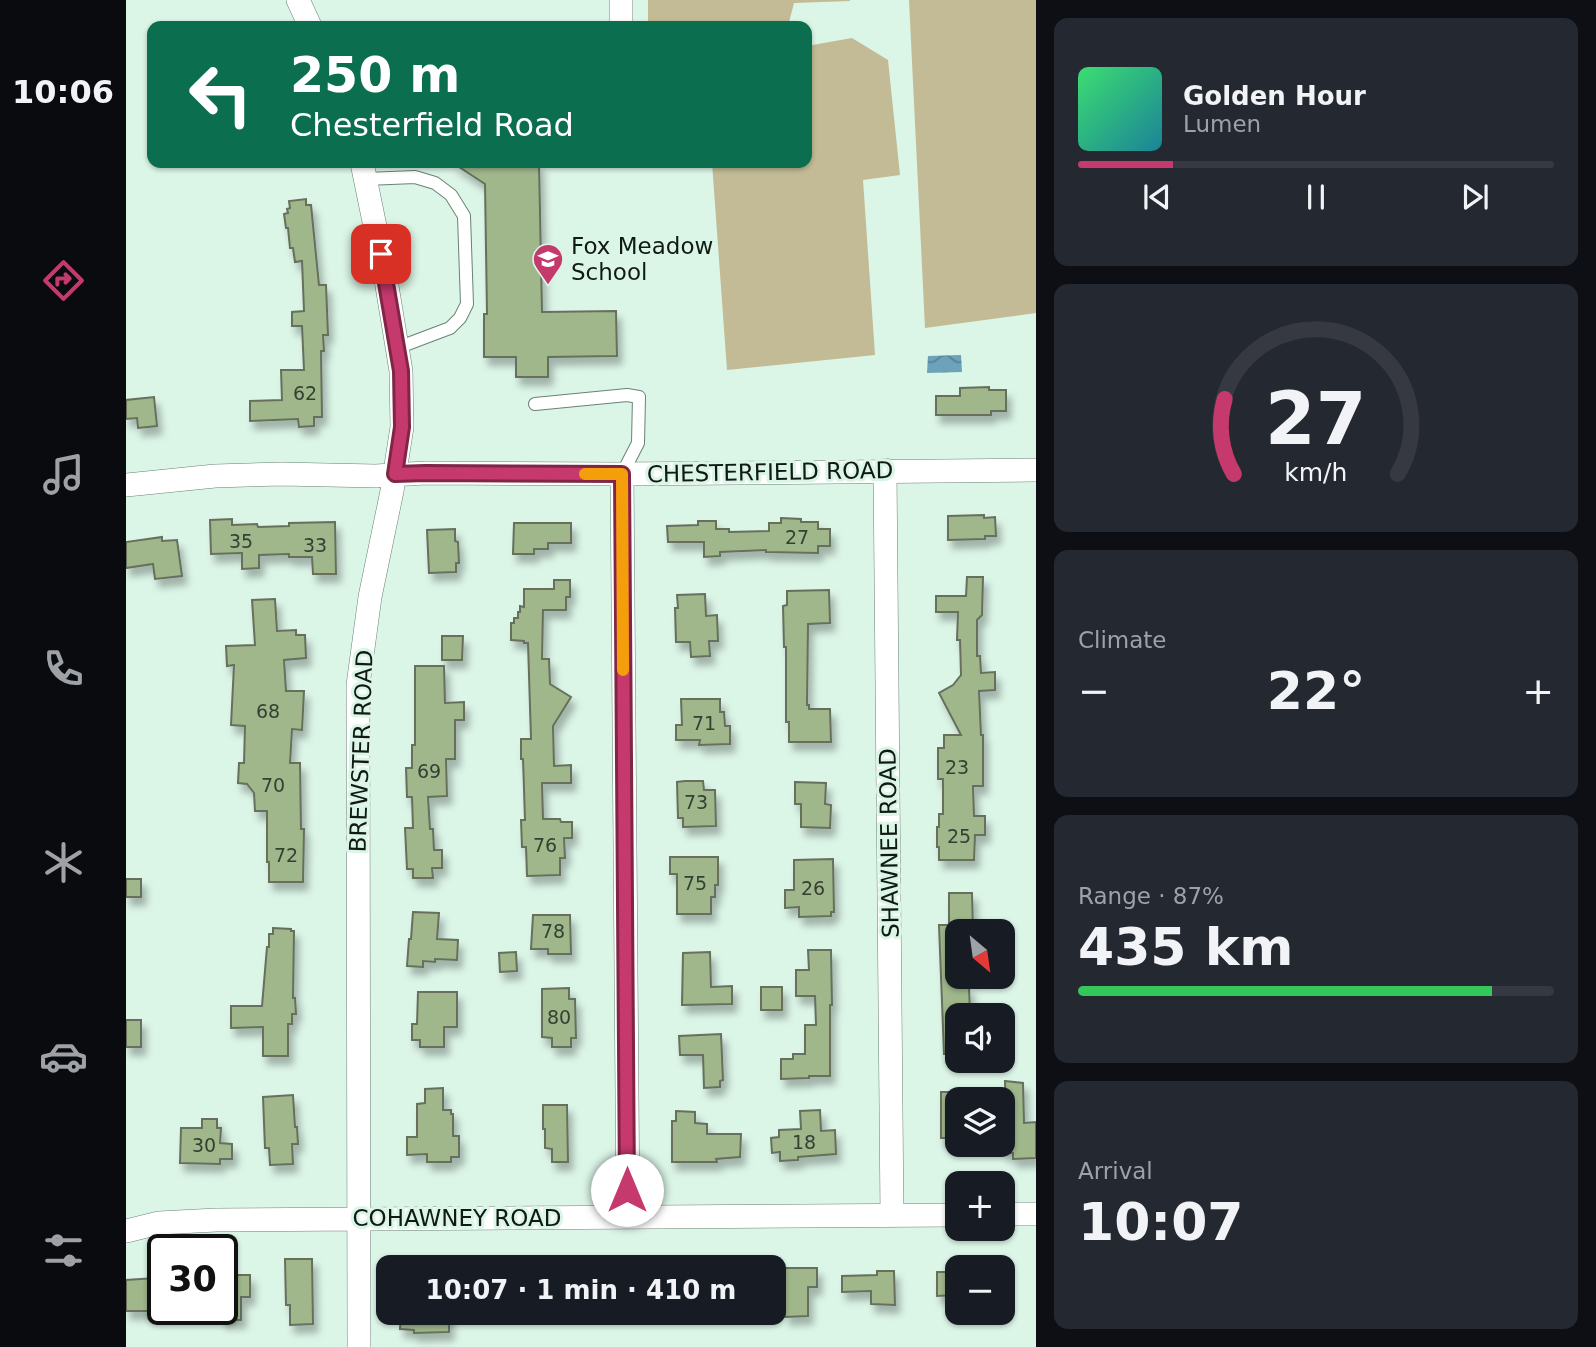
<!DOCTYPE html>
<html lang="en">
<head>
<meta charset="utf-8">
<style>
  :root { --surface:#171b24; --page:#242831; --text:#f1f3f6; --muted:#9ea1a6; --line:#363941; --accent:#c5396c }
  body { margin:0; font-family:"DejaVu Sans",sans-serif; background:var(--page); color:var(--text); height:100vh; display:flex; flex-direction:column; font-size:26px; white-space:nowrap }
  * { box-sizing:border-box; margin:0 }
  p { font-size:23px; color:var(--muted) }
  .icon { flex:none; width:38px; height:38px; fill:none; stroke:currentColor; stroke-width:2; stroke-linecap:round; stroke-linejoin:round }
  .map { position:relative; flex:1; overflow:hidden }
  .drawer { display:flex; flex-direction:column; gap:18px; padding:18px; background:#0d0f14; width:560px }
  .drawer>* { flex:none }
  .hud { position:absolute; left:21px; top:21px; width:665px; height:147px; border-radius:14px; box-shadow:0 2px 5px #0004; background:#0b6e4f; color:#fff; overflow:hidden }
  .needle { width:46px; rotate:151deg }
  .controls { position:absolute; left:819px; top:919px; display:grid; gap:14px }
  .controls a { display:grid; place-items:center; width:70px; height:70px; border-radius:14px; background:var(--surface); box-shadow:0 2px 5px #0004; font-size:35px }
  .speed { position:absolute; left:21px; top:1234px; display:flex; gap:14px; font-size:35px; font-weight:700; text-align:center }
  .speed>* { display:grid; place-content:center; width:91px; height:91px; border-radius:50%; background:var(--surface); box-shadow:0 2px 5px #0004; line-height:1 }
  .speed .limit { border:4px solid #111; border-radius:10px; background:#fff; color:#111 }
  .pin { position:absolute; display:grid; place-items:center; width:60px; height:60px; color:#fff; margin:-30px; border-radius:14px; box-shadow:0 4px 10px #0006 }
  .me { position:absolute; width:77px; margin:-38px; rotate:0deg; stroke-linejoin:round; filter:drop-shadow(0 0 5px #0008) }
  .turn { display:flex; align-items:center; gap:24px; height:147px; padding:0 28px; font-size:32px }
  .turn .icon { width:91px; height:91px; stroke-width:2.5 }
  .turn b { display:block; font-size:49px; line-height:60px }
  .big { font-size:52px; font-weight:800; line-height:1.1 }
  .drawer .tile { flex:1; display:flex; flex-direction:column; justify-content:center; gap:10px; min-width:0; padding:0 24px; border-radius:14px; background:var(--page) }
  .drawer .dial { align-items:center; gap:0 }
  .dial svg { height:182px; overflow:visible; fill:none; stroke:var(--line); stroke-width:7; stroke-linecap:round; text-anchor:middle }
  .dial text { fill:var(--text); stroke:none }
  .song { display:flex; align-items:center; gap:21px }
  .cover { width:84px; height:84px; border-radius:10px; background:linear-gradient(135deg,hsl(140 70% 55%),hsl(190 70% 35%)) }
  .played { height:7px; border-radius:4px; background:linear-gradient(90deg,var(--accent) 20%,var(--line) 20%) }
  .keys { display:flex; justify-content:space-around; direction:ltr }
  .heat { display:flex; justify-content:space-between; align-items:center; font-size:38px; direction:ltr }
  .charge { height:10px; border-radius:5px; background:linear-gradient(90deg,#34c759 87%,var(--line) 0) }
  .trip { position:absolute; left:250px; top:1255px; width:410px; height:70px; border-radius:14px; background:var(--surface); box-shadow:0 2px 5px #0004; font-weight:800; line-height:70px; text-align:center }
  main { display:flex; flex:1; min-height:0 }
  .tabs { display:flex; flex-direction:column; width:126px; justify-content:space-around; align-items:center; background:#090b0e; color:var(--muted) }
  .tabs .icon { width:49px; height:49px }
  .tabs .selected { color:var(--accent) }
  .tabs b { font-size:32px; color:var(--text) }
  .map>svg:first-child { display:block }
</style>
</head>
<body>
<main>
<nav class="tabs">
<b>10:06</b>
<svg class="icon selected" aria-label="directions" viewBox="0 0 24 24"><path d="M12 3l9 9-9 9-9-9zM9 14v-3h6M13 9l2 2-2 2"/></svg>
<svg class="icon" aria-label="music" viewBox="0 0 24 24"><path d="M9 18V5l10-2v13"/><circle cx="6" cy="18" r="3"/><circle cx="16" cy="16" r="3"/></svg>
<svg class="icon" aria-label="phone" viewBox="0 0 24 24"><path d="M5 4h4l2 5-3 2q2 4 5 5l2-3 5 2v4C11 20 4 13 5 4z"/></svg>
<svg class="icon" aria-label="climate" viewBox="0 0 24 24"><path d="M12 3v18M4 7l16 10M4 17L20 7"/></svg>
<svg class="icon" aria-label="car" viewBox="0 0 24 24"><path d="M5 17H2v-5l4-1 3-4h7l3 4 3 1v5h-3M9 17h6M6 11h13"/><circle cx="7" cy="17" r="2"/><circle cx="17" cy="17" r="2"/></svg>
<svg class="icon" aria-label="filters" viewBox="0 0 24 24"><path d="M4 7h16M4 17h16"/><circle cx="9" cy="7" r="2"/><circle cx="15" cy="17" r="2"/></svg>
</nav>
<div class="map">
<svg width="910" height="1347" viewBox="0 0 910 1347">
  <defs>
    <pattern id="water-waves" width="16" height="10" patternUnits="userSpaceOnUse" patternTransform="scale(1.75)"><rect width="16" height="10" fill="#6ca2ba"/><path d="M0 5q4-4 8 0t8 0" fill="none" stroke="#578396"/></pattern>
    <filter id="shadow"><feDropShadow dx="4.5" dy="8" stdDeviation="3.5" flood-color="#0004"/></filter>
  </defs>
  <rect width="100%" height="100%" fill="#dbf5e7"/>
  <path fill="#c2bb95" d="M522,0H724V1L668,3L662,26H522Z
    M783,0H910V313L799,328Z
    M726,38L762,60L774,175L737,180L749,355L601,370L586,163H681V46Z"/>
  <path fill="url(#water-waves)" d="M835,355L836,372L801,373L802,356Z"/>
  <path fill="#9fb78b" stroke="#66705d" stroke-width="2" filter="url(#shadow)" d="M327,163H413L416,312L490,311L491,356L422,357V377H390V357H358V314H361L359,184Z
    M180,199V205H185L193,285H200L202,335H197L198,351H195L196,417H188V426L173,427L172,419L124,421V401L156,400L155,370H178L176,326H166V312L178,311L176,261L169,262L167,248H164L162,228H160L158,214L162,213L161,209L164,208L163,201Z
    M863,387V390H880V411H865V415H810V396H834V388Z
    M28,397L31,426L12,428L11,418L0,419V400Z
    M858,515V518L869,517L870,536H859V539L822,540V516Z
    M655,518L675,519V522H692V529H704V546H692V553L640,552V550L594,552V556L578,557V542H542L541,526L572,525V521H590V529H603V532L643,531V523H655Z
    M106,519V525L131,524L132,527L163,526V523L209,522L210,574H187L186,557H163V554L133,555V568L116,569V553L85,554L84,520Z
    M388,523H445V543H422V549H408V554H387Z
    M329,529V541L332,542L333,563H330V572L303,573L301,530Z
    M36,537V541L51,540L56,576L29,579L27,564L0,568V542Z
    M841,577H857L856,615L851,620V656H854L855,673L869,672V690L853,691L855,735H857V786H847L848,816H859V835H849L848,860H813V847H811V827H813V814H817V779H812V748H818V735H835L813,693L827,685L835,675L834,640H831L832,612H810V596H840Z
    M428,580H444V597H440V610H417L416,659H423L424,684L445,697L427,726L428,766L445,765V783H416L417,819H434L435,822H446V838H438L439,858H434V875L401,876L400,847H396L395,820H399L397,759H395V739H405L402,643H398V641L385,640V623H388V618H392V612H394V606L398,607V589H428Z
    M703,590L704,623L682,624L681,705H683V709H704L705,742H663V722H660V647H658L657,606L661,605V591Z
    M579,594L580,616L591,615L592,641H583L584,656L565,657L564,642H550L549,608H552L551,595Z
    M149,599L151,631L170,630V635H179L180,658L158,660L160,691H178L176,730L166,729L164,763H174L175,829H178L177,882H143V862H141V811H129L128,793L121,784L112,783L113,763H118L119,726L105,725L108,665L101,666L100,646L129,645L126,600Z
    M316,636H337L336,660H316Z
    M289,666H318L319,703L338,702V720H329V759H320L321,796L302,797L304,829H307L308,850H316V868H306L307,878H287V869H281L279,828H287L286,797H281L280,768H286V745H289Z
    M555,699H594V712H598L599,726H604V744L573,745L574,740H550V725H556Z
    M559,781H577L578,790H589L590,826L557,827V818H552L551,782Z
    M669,782L700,783L699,804L705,805L704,828L675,827V804H669Z
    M544,857H592V885H589V897H585V914H551V874H544Z
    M707,859L708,912H705V916L673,917V907L659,908V890H668V860Z
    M0,879H15V897H0Z
    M823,893H846L847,931H831V987L843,986L844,1015H831V1054H818L813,925H823Z
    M287,912L313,913L311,939L332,940L331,960L309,959V962L297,961V967L281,966L283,939H285Z
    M407,915H444L445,954H422V949H405Z
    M147,928L165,929V931H168L167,998H169L170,1014H166V1024H162V1056H137V1027L105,1028V1006H136L141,947H143V934H147Z
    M682,950H705L706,1005H704V1076H683V1078L655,1079V1059H667V1054H679V1025H690L689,996H670V970H683Z
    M390,952L391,971L374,972L373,953Z
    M584,952L585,987L606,986V1004L556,1005L557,953Z
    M635,987H656V1010H635Z
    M443,988V999H449L450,1038H445V1047H426V1038L416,1037V989Z
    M292,992H331V1027H318V1047H294V1040H286V1024H291Z
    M0,1020H15V1047H0Z
    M595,1034L597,1080L594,1081V1087L578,1088L577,1055H554L553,1036Z
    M879,1081L897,1083L898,1123L910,1122V1158L887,1159V1153H877V1123H880Z
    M317,1088V1110H325V1114H327V1136H333V1157H325V1162H301V1154L281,1155V1137H291V1104L299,1103V1089Z
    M815,1092H831V1138H815Z
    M167,1095L169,1127H171L172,1144H166L167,1164L144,1165L143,1148H139L137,1097Z
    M417,1105H441L442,1162H426V1149L419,1148V1129H417Z
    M694,1110L695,1131L709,1130L710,1154L672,1157V1160L654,1161V1152L646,1153L645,1138L653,1137V1130L675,1129L674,1111Z
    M550,1111L569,1112V1123L581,1124V1134H615L614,1157L590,1159L591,1162H546V1121H550Z
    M76,1119H91V1128H95L94,1143L106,1144V1159H94V1164L54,1163L55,1128H76Z
    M159,1259H186L187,1324L164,1325V1305H160Z
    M648,1268H691V1287H682V1316L659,1317V1298H648Z
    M751,1271H768L769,1305L745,1304V1291L716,1292V1276L751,1275Z
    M811,1272H831V1295L811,1296Z
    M96,1275H124V1297H115V1320H96Z
    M29,1278V1281L37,1280V1311H0V1280Z
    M275,1312H323V1332L288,1333V1330L274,1329Z"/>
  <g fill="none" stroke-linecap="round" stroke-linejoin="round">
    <g stroke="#6b8276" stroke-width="14">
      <path id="lane" d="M240,179L289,177L309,183L325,195L338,216L341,304L334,318L324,328L271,348
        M409,404L501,395L513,397L512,443L496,474"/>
    </g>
    <g stroke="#6b8276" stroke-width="24">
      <path id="street" d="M172,0L184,26
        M495,0V26
        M759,470L766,1216
        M496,474L502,1217
        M0,485L89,476L155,474L250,476L299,473L496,474L910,470
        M877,1214H910
        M0,1231L33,1223L90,1220L831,1215
        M233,1347L232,685L244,597L266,491L276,427L275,371L260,280L236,163"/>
    </g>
    <use href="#lane" stroke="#fff" stroke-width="12"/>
    <use href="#street" stroke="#fff" stroke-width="23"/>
  </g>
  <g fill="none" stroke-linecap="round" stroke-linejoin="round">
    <g stroke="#802546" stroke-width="18">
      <path id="route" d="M255,254L275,371L276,427L269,474L299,473L496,474L501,1190"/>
    </g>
    <use href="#route" stroke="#c5396c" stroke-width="12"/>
    <path stroke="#f59e0b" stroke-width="12" d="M459,474H496L497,670"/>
  </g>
  <defs>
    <g id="school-pin" transform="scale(1.575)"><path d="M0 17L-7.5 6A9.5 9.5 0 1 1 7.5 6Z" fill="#c5396c" stroke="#dbf5e7"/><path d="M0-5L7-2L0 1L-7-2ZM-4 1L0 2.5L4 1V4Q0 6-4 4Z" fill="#fff"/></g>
  </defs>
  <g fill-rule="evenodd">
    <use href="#school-pin" x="422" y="259"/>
  </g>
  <g text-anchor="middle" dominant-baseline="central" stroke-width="6" stroke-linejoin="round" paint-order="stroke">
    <g font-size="19" fill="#344032">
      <text x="179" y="393">62</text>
      <text x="671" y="537">27</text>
      <text x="115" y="541">35</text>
      <text x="189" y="545">33</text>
      <text x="142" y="711">68</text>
      <text x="578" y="723">71</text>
      <text x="831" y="767">23</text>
      <text x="303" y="771">69</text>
      <text x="147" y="785">70</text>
      <text x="570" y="802">73</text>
      <text x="833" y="836">25</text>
      <text x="419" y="845">76</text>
      <text x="160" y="855">72</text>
      <text x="569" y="883">75</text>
      <text x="687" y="888">26</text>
      <text x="427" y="931">78</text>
      <text x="433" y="1017">80</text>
      <text x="678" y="1142">18</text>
      <text x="78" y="1145">30</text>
    </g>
    <g font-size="23" fill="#101914" stroke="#dbf5e7" text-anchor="start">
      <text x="445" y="246">Fox Meadow<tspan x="445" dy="26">School</tspan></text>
    </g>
    <g font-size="23" fill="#101914" stroke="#dbf5e7">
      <text transform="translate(644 472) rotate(-1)">CHESTERFIELD ROAD</text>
      <text transform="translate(235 751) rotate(-88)">BREWSTER ROAD</text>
      <text transform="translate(763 843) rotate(-91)">SHAWNEE ROAD</text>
      <text x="331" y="1218">COHAWNEY ROAD</text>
    </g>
  </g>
</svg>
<div class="controls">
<a><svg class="needle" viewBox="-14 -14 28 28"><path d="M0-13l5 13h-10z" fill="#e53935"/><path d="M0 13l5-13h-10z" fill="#9ea1a6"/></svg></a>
<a><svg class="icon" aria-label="sound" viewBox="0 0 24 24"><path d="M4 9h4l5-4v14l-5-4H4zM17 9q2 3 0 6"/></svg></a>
<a><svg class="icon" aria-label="layers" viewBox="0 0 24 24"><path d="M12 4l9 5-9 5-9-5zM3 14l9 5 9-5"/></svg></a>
<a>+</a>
<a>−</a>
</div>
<div class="speed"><div class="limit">30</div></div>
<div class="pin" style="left:255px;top:254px;background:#d93025"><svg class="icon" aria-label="arrive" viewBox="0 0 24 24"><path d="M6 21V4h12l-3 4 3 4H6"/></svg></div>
<svg class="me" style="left:501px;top:1190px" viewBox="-20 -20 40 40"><circle r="19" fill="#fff"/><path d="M0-13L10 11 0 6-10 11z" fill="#c5396c"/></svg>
<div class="trip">10:07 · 1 min · 410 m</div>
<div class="hud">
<div class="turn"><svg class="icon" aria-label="left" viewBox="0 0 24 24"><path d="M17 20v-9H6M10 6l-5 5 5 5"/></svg><div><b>250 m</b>Chesterfield Road</div></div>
</div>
</div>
<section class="drawer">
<div class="tile">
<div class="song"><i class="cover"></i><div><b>Golden Hour</b><p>Lumen</p></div></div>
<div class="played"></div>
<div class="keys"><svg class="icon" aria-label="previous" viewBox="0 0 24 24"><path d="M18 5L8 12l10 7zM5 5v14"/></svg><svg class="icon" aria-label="pause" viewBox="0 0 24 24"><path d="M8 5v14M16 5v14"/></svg><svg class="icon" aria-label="next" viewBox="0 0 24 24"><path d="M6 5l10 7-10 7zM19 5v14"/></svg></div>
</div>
<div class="tile dial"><svg viewBox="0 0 100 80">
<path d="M14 69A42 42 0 1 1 86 69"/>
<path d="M14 69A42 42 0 0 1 10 36" stroke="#c5396c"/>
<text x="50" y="56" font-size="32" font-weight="700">27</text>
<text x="50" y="72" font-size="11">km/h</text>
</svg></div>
<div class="tile"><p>Climate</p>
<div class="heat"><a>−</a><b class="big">22°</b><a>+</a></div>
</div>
<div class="tile"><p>Range · 87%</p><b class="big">435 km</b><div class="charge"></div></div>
<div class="tile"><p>Arrival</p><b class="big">10:07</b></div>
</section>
</main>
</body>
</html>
